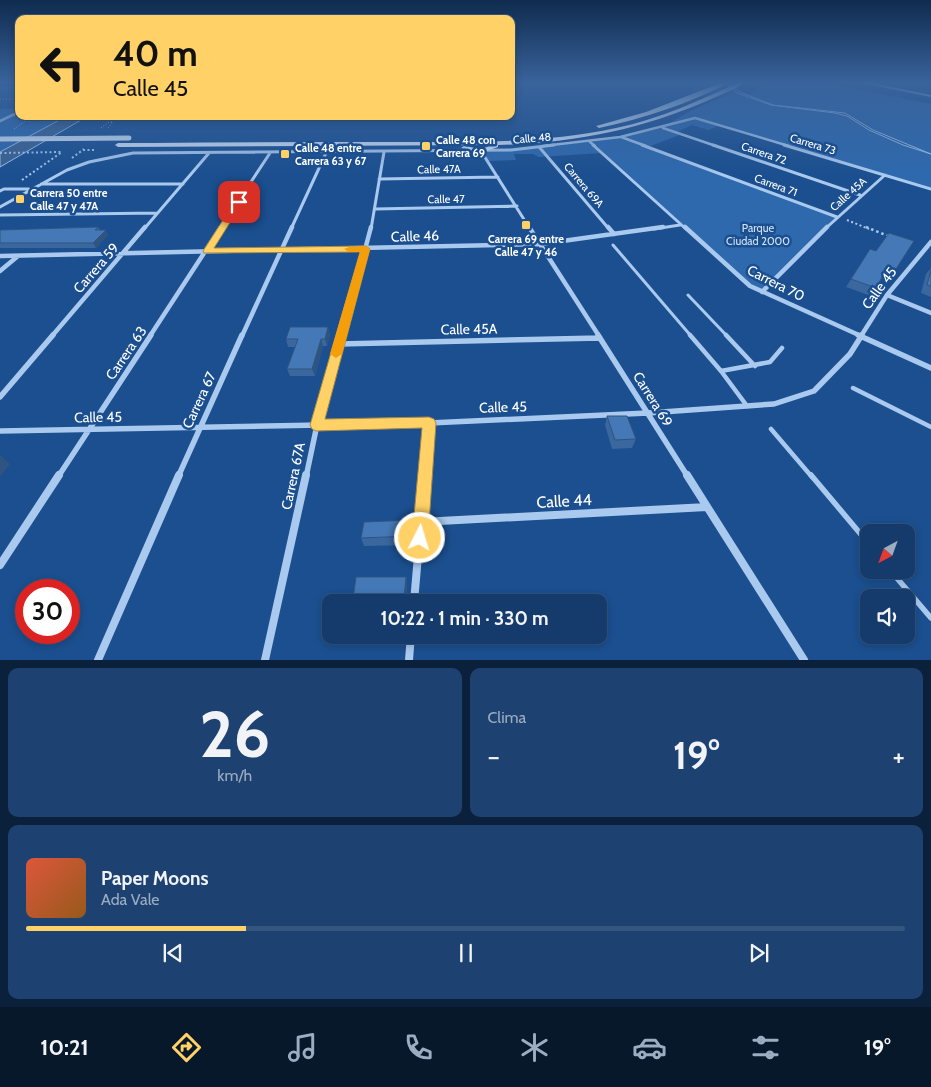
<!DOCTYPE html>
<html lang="es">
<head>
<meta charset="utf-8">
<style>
  :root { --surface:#143b6b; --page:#1d4271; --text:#f1f3f6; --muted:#9dadc1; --line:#33557e; --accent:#ffd166 }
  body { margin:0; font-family:Cabin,sans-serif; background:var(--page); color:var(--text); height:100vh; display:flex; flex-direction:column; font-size:19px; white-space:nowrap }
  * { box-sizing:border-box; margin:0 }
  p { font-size:16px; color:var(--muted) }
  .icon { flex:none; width:28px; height:28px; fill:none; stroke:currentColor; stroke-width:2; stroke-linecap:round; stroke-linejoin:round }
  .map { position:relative; height:660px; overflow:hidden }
  .sheet { display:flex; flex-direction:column; gap:8px; padding:8px; background:#0b203b; flex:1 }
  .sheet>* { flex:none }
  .banner { position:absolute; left:15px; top:15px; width:500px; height:105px; border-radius:10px; box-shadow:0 2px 8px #0003,0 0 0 1px var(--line); background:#ffd166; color:#111; overflow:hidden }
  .needle { width:32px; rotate:221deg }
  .tools { position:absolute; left:860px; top:524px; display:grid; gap:10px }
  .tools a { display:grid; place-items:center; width:55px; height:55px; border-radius:10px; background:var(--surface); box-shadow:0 2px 8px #0003,0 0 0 1px var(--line); font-size:25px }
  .speed { position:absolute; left:15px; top:579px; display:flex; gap:10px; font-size:25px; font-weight:700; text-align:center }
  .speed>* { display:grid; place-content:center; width:65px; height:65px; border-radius:50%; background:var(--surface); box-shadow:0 2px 8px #0003,0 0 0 1px var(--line); line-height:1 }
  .speed .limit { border:8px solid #d22; background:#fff; color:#111 }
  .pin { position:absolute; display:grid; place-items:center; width:42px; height:42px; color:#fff; margin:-21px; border-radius:10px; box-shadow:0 2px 8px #0006 }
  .me { position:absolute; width:55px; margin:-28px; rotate:5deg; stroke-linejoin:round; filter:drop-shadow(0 0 4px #0008) }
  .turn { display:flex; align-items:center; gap:18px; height:105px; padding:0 15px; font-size:22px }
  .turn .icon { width:65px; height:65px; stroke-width:2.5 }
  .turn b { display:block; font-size:35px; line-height:42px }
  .big { font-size:38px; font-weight:800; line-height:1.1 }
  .sheet .tile { flex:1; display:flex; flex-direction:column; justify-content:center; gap:8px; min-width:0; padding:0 18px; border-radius:10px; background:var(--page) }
  .sheet .dial { align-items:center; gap:0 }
  .dial b { font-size:65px; line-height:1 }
  .song { display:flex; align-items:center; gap:15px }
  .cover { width:60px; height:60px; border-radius:8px; background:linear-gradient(135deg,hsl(10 70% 55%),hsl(30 70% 35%)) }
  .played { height:5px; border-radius:2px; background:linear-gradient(90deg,var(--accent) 25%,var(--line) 25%) }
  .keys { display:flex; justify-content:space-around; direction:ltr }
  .heat { display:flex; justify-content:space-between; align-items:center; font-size:28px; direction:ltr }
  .sheet .tiles { flex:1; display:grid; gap:8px; grid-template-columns:1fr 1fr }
  .tile:last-child { grid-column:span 2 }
  .trip { position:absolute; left:322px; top:594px; width:285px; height:50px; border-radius:10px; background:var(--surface); box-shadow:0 2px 8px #0003,0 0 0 1px var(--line); font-weight:800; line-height:50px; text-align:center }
  .dock { display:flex; height:80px; justify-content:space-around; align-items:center; background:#08182b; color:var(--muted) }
  .dock .icon { width:35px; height:35px }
  .dock .active { color:var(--accent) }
  .dock b { font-size:22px; color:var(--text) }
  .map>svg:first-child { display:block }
</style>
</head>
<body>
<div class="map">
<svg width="931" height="660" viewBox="0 0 931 660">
  <rect width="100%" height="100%" fill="#1b4f8f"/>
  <path fill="#2e69ad" d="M769,82H822L931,104V189L721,125L708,130L692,125L677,132L682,134L648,147L837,217L762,292L750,286L601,153L539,157L533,154H514L516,160L488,161L481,151L590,142L649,131L662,128L688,112L736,91L750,94Z
    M0,109H19V116H67L0,152Z"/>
  <path fill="#3c6290" stroke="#9cc4f0" d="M723,82L732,86L740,92L773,105L845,113L873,130L931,154L903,145L869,130L847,116L835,113L771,105L737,93Z
    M67,116H88L0,167V152Z"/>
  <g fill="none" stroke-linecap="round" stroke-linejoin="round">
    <path stroke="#a9c9ee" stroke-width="1" stroke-dasharray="1 2" stroke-linecap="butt" d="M0,88H19
      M1,88L4,82
      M0,99H19
      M101,128L109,122H113L108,128
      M14,129L32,116"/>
    <path stroke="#a9c9ee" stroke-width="2" stroke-dasharray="2 2.5" stroke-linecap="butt" d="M83,150H96
      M0,153L61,152
      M72,158L84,149
      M22,180L62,152
      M847,220L869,229"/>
    <path stroke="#a9c9ee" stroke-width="2.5" stroke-dasharray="2.5 3" stroke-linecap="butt" d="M866,227L888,236"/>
    <path stroke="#a9c9ee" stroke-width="3" d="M613,245L691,336
      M688,295L727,336"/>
    <path stroke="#a9c9ee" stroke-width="4.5" d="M690,335L721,371L747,406
      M726,335L755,366
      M721,371L770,362L782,348
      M853,388L931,427
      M771,429L812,477"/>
    <path stroke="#a9c9ee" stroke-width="5.5" d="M811,475L869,544
      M890,570L931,618"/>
    <path stroke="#a9c9ee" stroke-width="2.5" d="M0,121L19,112
      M663,128L716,146
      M621,137L646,146
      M590,142L595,146
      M543,146L620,137L695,118L789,146"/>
    <path stroke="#a9c9ee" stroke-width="3" d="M593,145L686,229
      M642,145L837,217
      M713,145L860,195
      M784,145L931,189
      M540,148L609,229
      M481,151L530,229
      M379,179L498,177
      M41,184H183
      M0,191L4,189H29
      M0,207L67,170L89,162L133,153L511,150L554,145
      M375,209L517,206
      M0,215L158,213
      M144,229L209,153
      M220,229L270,153
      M291,229L326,153
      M371,229L384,152
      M654,229L680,225
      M825,229L885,175"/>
    <path stroke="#a9c9ee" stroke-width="4.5" d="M529,227L599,336
      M608,227L614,234
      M685,227L750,286L861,336
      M0,256L541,244L663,227
      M0,271L18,256
      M762,292L827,227
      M887,295L931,313
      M52,336L145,227
      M150,336L221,227
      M242,336L292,227
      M342,336L371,227
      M861,336L887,295L931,242"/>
    <path stroke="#a9c9ee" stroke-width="5.5" d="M598,335L688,477
      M858,335L931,368
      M339,344L600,338
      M0,397L53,335
      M0,431L429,423L648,413L774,404L814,391L850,354L862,335
      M58,477L151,335
      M178,477L242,335
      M306,477L317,425L342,335
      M425,477L429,423"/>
    <path stroke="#a9c9ee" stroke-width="8" d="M687,475L804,660
      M421,522L707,507
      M0,565L59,475
      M414,602L425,475
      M98,660L179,475
      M265,660L306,475
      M409,660L411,635"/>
    <path fill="#a9c9ee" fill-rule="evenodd" d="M867,82L931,95V97L856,82Z"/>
    <path fill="#d6e6fa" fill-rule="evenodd" d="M723,82H730C691,103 642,119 599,128L596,126L646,112Z
      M740,82H747C735,89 722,94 709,100C640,130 573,143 498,145V147L481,153L461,148L464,146L481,149L493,145L118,147L115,145L118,143H152C231,142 311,142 390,142C466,142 542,144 616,128C660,119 700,100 740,82Z"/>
    <path stroke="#d6e6fa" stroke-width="5" d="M0,139L129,138"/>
  </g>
  <path fill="#3a679d" d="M98,227L100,230L108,235L96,248H0V230Z
    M870,249L896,269L890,276L884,274L876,288L871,296L846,287Z
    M931,268V297L921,293L926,274Z
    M330,334L327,346H323L315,376H290L287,369L296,347H288L286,339Z
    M607,416L636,439L632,448L612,449L605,425Z
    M413,520L414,528L413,545L364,546L361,538Z
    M406,577L407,584L406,602H354L353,599Z"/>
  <path fill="#305480" d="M106,230L108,235L96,248L93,243Z
    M328,327L330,334L327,346L325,339Z
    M321,339L323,346L315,376L312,369Z
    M0,455L10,464L0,477Z
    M413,520L414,528L413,545L412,536Z
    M406,577L407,584L406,602H405L404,598Z"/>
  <path fill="#4478b7" stroke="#305480" d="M98,227L95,230H106L93,243H0V230Z
    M889,233L914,241L896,269L888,266L876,288L851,279L870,249L876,251Z
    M931,270V286L927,285Z
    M290,327H328L325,339H321L312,369H287L298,339H286Z
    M607,416H627L636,439L615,440Z
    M413,520L412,536L361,538L364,522Z
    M356,577H406L404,598L353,599Z"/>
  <linearGradient id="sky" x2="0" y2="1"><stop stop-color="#0f2b4f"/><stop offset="0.47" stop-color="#39639b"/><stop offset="1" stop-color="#39639b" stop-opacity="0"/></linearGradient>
  <rect width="931" height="175" fill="url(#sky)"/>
  <path fill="#ffd166" stroke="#a68842" d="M239,199L243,202L214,248L366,246L370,249L325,419L429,417L434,419L436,423L428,538L426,544L420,546L414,544L412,538L422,428L316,431L312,429L310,425L360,252L204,253L203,251L236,200Z"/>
  <path fill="#f59e0b" d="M366,246L370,249L342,354L336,358L330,354L360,252H349L344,249L349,247Z"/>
  <g fill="#ffd166" stroke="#1b4f8f" stroke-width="2">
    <rect x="421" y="141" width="10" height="10" rx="2.5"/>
    <rect x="280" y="149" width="10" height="10" rx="2.5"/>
    <rect x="15" y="194" width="10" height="10" rx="2.5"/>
    <rect x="521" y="220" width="10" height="10" rx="2.5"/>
  </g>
  <g text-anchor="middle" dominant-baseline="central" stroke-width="5" stroke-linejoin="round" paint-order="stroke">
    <g font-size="11" fill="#fff" stroke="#1b4f8f">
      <text transform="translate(532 138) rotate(-5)">Calle 48</text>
      <text transform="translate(813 144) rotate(17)">Carrera 73</text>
      <text transform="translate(764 153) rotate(19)">Carrera 72</text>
      <text transform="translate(439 169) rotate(-1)">Calle 47A</text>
      <text transform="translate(584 185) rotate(50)">Carrera 69A</text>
      <text transform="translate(776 185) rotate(20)">Carrera 71</text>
      <text transform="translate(848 194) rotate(-42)">Calle 45A</text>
      <text transform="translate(446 199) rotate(-1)">Calle 47</text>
    </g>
    <g font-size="11" font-weight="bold" fill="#fff" stroke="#1b4f8f" text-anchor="start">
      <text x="436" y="140">Calle 48 con<tspan x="436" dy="13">Carrera 69</tspan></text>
      <text x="295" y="148">Calle 48 entre<tspan x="295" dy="13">Carrera 63 y 67</tspan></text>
      <text x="30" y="193">Carrera 50 entre<tspan x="30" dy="13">Calle 47 y 47A</tspan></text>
      <text x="526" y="239" text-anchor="middle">Carrera 69 entre<tspan x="526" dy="13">Calle 47 y 46</tspan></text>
    </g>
    <g font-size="11" fill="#cfe3fa" stroke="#1b4f8f">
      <text x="758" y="228">Parque<tspan x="758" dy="13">Ciudad 2000</tspan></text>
    </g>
    <g font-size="14" fill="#fff" stroke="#1b4f8f">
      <text transform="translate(415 236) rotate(-2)">Calle 46</text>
      <text transform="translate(96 268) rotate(-49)">Carrera 59</text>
      <text transform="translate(776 283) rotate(27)">Carrera 70</text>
      <text transform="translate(879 288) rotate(-54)">Calle 45</text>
      <text transform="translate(469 329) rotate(-1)">Calle 45A</text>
      <text transform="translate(126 353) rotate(-56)">Carrera 63</text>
      <text transform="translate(653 399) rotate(58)">Carrera 69</text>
      <text transform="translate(199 400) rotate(-65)">Carrera 67</text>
      <text transform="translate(503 407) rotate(-2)">Calle 45</text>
      <text transform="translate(98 417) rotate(-1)">Calle 45</text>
      <text transform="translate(293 476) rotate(-78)">Carrera 67A</text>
    </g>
    <g font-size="16" fill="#fff" stroke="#1b4f8f">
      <text transform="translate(564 501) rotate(-3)">Calle 44</text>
    </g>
  </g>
</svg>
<div class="tools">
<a><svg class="needle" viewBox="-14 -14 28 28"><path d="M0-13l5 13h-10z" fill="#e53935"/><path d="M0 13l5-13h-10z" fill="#9dadc1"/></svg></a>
<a><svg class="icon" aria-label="sound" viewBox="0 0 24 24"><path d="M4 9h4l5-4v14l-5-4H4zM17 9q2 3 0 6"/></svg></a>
</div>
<div class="speed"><div class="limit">30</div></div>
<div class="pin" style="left:239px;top:202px;background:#d93025"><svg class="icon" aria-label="arrive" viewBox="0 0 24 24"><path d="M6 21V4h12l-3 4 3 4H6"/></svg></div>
<svg class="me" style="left:420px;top:538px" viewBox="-20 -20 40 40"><circle r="17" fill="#ffd166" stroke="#fff" stroke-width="3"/><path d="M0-11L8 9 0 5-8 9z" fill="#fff"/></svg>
<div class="trip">10:22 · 1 min · 330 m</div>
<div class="banner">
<div class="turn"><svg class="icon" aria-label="left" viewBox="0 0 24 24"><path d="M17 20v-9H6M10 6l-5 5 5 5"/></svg><div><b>40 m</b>Calle 45</div></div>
</div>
</div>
<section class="sheet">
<div class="tiles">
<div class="tile dial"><b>26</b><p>km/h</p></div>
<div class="tile"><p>Clima</p>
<div class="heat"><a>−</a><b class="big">19°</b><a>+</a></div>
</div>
<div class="tile">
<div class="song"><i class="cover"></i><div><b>Paper Moons</b><p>Ada Vale</p></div></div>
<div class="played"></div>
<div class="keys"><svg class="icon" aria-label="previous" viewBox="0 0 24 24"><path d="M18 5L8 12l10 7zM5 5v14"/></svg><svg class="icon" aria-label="pause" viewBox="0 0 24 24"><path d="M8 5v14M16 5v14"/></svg><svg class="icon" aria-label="next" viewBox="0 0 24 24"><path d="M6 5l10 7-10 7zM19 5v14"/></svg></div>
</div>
</div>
</section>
<nav class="dock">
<b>10:21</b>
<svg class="icon active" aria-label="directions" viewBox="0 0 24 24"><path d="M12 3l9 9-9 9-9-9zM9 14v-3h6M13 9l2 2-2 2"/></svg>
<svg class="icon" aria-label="music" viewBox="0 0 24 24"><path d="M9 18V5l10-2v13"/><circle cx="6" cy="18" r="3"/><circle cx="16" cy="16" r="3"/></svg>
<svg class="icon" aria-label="phone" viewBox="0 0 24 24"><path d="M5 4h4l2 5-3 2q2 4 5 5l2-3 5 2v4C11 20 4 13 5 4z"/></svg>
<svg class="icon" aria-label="climate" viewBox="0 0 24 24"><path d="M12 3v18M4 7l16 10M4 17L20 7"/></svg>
<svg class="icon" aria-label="car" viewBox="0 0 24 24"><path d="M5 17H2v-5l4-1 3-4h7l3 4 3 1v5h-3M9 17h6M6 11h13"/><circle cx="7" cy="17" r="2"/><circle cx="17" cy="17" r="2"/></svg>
<svg class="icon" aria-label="filters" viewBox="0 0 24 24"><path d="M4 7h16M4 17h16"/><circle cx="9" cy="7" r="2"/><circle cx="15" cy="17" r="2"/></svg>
<b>19°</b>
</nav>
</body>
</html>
